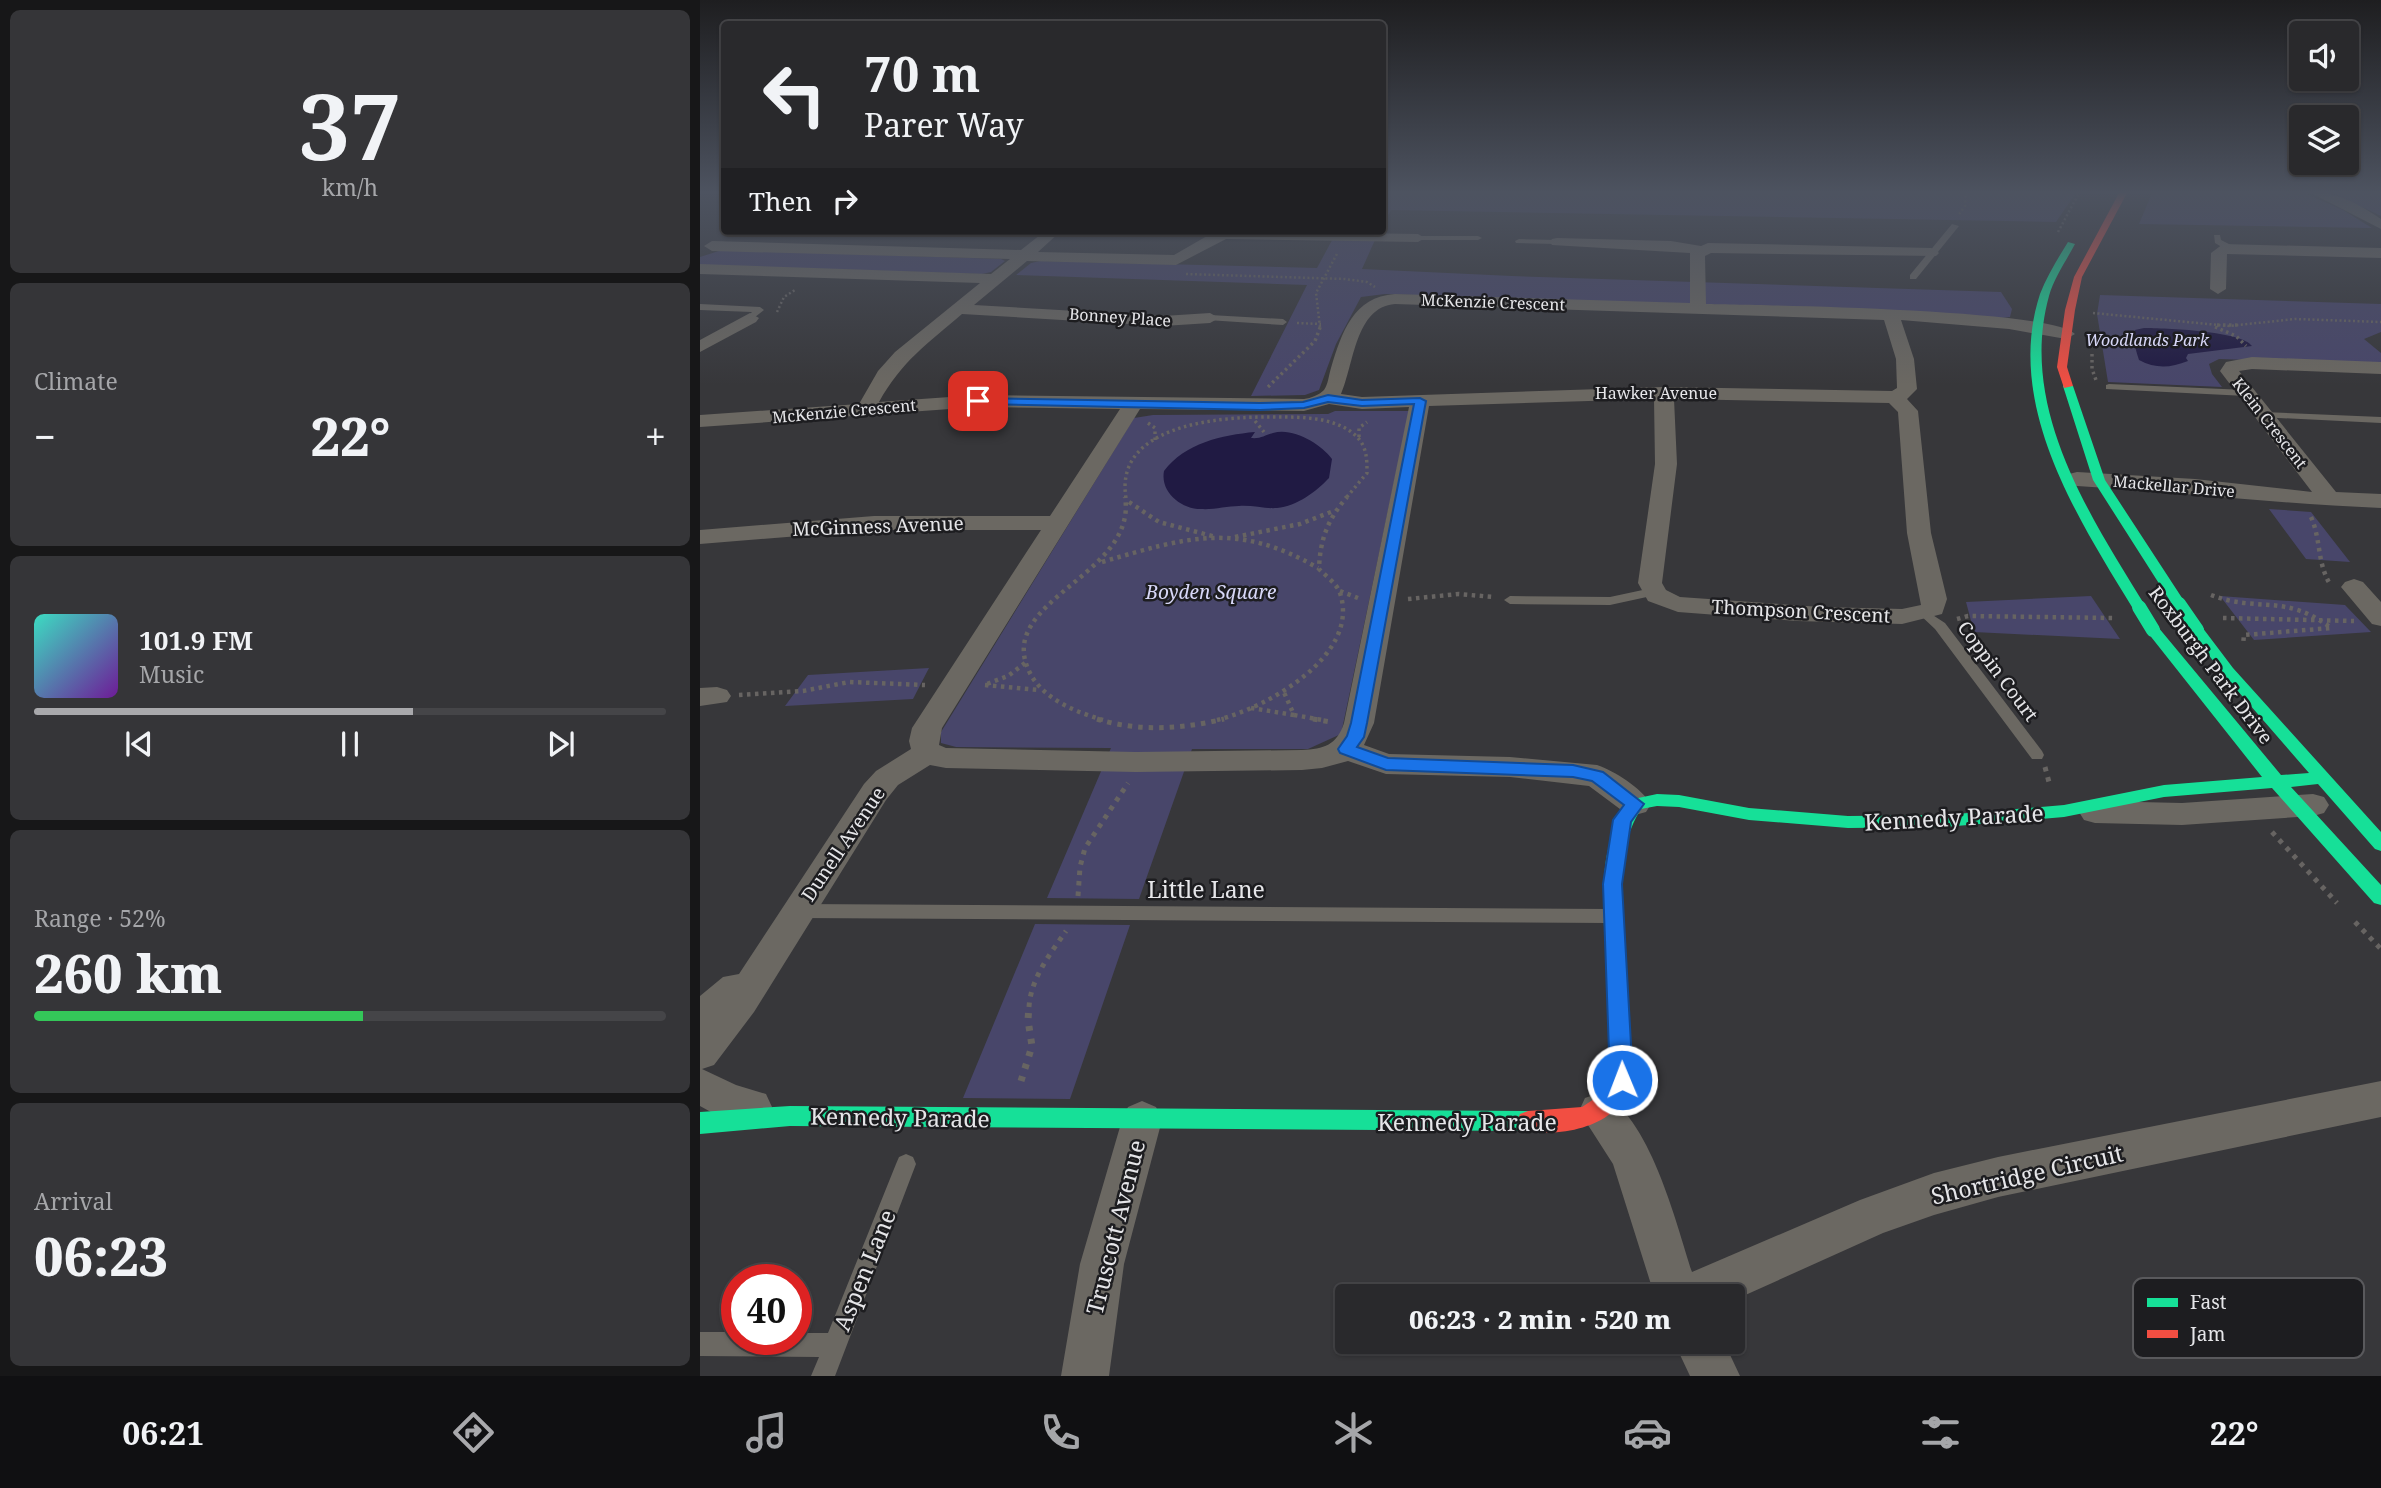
<!DOCTYPE html>
<html lang="en">
<head>
<meta charset="utf-8">
<style>
  :root { --surface:#29292c; --page:#353538; --text:#f1f3f6; --muted:#a5a6a9; --line:#454548; --accent:#a9a9ac }
  body { margin:0; font-family:"Noto Serif",serif; background:var(--page); color:var(--text); height:100vh; display:flex; flex-direction:column; font-size:26px; white-space:nowrap }
  * { box-sizing:border-box; margin:0 }
  p { font-size:23px; color:var(--muted) }
  .icon { flex:none; width:38px; height:38px; fill:none; stroke:currentColor; stroke-width:2; stroke-linecap:round; stroke-linejoin:round }
  .map { position:relative; flex:1; overflow:hidden }
  .drawer { display:flex; flex-direction:column; gap:10px; padding:10px; background:#171718; width:700px }
  .drawer>* { flex:none }
  .guide { position:absolute; left:21px; top:21px; width:665px; height:214px; border-radius:7px; box-shadow:0 2px 5px #0004,0 0 0 2px var(--line); background:#29292c; color:var(--text); overflow:hidden }
  .tools { position:absolute; left:1589px; top:21px; display:grid; gap:14px }
  .tools a { display:grid; place-items:center; width:70px; height:70px; border-radius:7px; background:var(--surface); box-shadow:0 2px 5px #0004,0 0 0 2px var(--line); font-size:35px }
  .speed { position:absolute; left:21px; top:1264px; display:flex; gap:14px; font-size:35px; font-weight:700; text-align:center }
  .speed>* { display:grid; place-content:center; width:91px; height:91px; border-radius:50%; background:var(--surface); box-shadow:0 2px 5px #0004,0 0 0 2px var(--line); line-height:1 }
  .speed .limit { border:10px solid #d22; background:#fff; color:#111 }
  .pin { position:absolute; display:grid; place-items:center; width:60px; height:60px; color:#fff; margin:-30px; border-radius:14px; box-shadow:0 4px 10px #0006 }
  .me { position:absolute; width:77px; margin:-38px; rotate:359deg; stroke-linejoin:round; filter:drop-shadow(0 0 5px #0008) }
  .turn { display:flex; align-items:center; gap:24px; height:147px; padding:0 28px; font-size:32px }
  .turn .icon { width:91px; height:91px; stroke-width:2.5 }
  .turn b { display:block; font-size:49px; line-height:60px }
  .then { display:flex; align-items:center; height:66px; padding:0 28px; background:#0003; gap:14px; font-size:26px }
  .big { font-size:52px; font-weight:800; line-height:1.1 }
  .drawer .card { flex:1; display:flex; flex-direction:column; justify-content:center; gap:10px; min-width:0; padding:0 24px; border-radius:10px; background:var(--page) }
  .drawer .dial { align-items:center; gap:0 }
  .dial b { font-size:91px; line-height:1 }
  .song { display:flex; align-items:center; gap:21px }
  .cover { width:84px; height:84px; border-radius:10px; background:linear-gradient(135deg,hsl(170 70% 55%),hsl(280 70% 35%)) }
  .played { height:7px; border-radius:4px; background:linear-gradient(90deg,var(--accent) 60%,var(--line) 60%) }
  .keys { display:flex; justify-content:space-around; direction:ltr }
  .heat { display:flex; justify-content:space-between; align-items:center; font-size:38px; direction:ltr }
  .charge { height:10px; border-radius:5px; background:linear-gradient(90deg,#34c759 52%,var(--line) 0) }
  .trip { position:absolute; left:635px; top:1284px; width:410px; height:70px; border-radius:7px; background:var(--surface); box-shadow:0 2px 5px #0004,0 0 0 2px var(--line); font-weight:800; line-height:70px; text-align:center }
  .dock { display:flex; height:112px; justify-content:space-around; align-items:center; background:#101012; color:var(--muted) }
  .dock .icon { width:49px; height:49px }
  .dock .current { color:var(--accent) }
  .dock b { font-size:32px; color:var(--text) }
  main { display:flex; flex:1; min-height:0 }
  .map>svg:first-child { display:block }
</style>
</head>
<body>
<main>
<section class="drawer">
<div class="card dial"><b>37</b><p>km/h</p></div>
<div class="card"><p>Climate</p>
<div class="heat"><a>−</a><b class="big">22°</b><a>+</a></div>
</div>
<div class="card">
<div class="song"><i class="cover"></i><div><b>101.9 FM</b><p>Music</p></div></div>
<div class="played"></div>
<div class="keys"><svg class="icon" aria-label="previous" viewBox="0 0 24 24"><path d="M18 5L8 12l10 7zM5 5v14"/></svg><svg class="icon" aria-label="pause" viewBox="0 0 24 24"><path d="M8 5v14M16 5v14"/></svg><svg class="icon" aria-label="next" viewBox="0 0 24 24"><path d="M6 5l10 7-10 7zM19 5v14"/></svg></div>
</div>
<div class="card"><p>Range · 52%</p><b class="big">260 km</b><div class="charge"></div></div>
<div class="card"><p>Arrival</p><b class="big">06:23</b></div>
</section>
<div class="map">
<svg width="1681" height="1376" viewBox="0 0 1681 1376">
  <rect width="100%" height="100%" fill="#37373a"/>
  <path fill="#48466a" d="M683,193H1376L1356,222L691,210L683,225Z
    M1452,193H1604L1643,210L1672,228L1439,224Z
    M1633,193H1681V216Z
    M637,231H679L662,269L812,276L1301,292L1312,309L1310,317L1294,319L1171,310L685,294L661,297L636,344L619,390L605,395L551,396L607,285L316,275L331,263L340,261L617,268Z
    M22,250L301,259L305,261L291,272L282,274L0,265V257Z
    M1400,295L1681,304V332L1664,339L1681,353V364L1519,359L1509,364L1512,374L1522,387L1408,382L1397,314Z
    M635,411H709L641,734L608,749H492L439,899L347,898L411,748L256,747L241,743V732L434,418L453,415L628,414Z
    M1569,509L1611,512L1650,562L1606,559Z
    M1391,596L1420,639L1274,632L1266,602Z
    M1520,596L1645,605L1671,632L1554,640Z
    M229,668L213,699L85,706L108,675Z
    M335,924L430,925L370,1099L263,1098Z"/>
  <path fill="#201a43" d="M1444,328C1464,328 1542,331 1552,346L1488,354L1486,358L1488,361C1470,368 1456,369 1439,360C1436,351 1432,338 1435,330Z
    M555,432L551,438C561,439 565,435 573,433C593,427 621,444 632,459L629,478C616,492 597,506 577,508C565,509 552,505 539,506C527,506 513,510 501,509C481,509 460,492 464,471C485,443 522,435 555,432Z"/>
  <g fill="none" stroke-linecap="round" stroke-linejoin="round">
    <path stroke="#676462" stroke-width="2.5" stroke-dasharray="2 2.5" stroke-linecap="butt" d="M1259,214L1265,206L1266,193
      M1358,232L1379,193
      M486,274L645,279L667,282L675,287
      M77,312L84,297L95,290
      M1393,313L1529,326L1595,319L1681,322
      M597,323L621,324
      M620,327L616,293L638,252"/>
    <path stroke="#676462" stroke-width="3.5" stroke-dasharray="2.5 3.5" stroke-linecap="butt" d="M1517,325H1540
      M1515,327L1536,336L1546,346
      M1392,354V369L1396,380
      M568,387L615,341L621,325
      M555,421L564,432
      M448,423L455,428V440
      M659,437V428L667,422
      M426,498C414,426 516,417 567,417C595,417 637,415 658,438C667,448 667,460 667,473L646,498"/>
    <path stroke="#676462" stroke-width="4.5" stroke-dasharray="3.5 4.5" stroke-linecap="butt" d="M429,502L459,522L516,537
      M1611,517C1621,539 1617,563 1630,584
      M535,537L600,524L631,512
      M402,562C487,537 537,521 618,568
      M640,591L658,598
      M1511,595C1558,613 1585,593 1631,628L1544,635L1543,645
      M708,599L759,594L793,597
      M1523,618L1654,621
      M1257,619L1268,616L1413,618
      M325,663L308,676L284,685L339,690
      M39,695L103,691L149,682L225,685
      M551,708L594,715L583,690
      M594,715L622,720
      M403,720C376,712 342,699 329,671C295,600 438,575 425,497
      M517,720C566,708 661,656 640,593C637,584 626,576 619,569C620,539 628,519 647,497"/>
    <path stroke="#676462" stroke-width="5" stroke-dasharray="4.5 6" stroke-linecap="butt" d="M397,719C439,732 482,729 524,719
      M613,719L631,722
      M1345,767L1350,786
      M1572,832L1637,903
      M378,896L380,867L385,848L428,783
      M1655,922L1681,949
      M329,1007C331,978 350,954 366,931"/>
    <path stroke="#676462" stroke-width="7" stroke-dasharray="5 8" stroke-linecap="butt" d="M321,1081L332,1046L328,1020L329,1005"/>
    <path fill="#6b6862" fill-rule="evenodd" d="M1252,224L1259,226L1216,279H1210V275Z
      M1514,235H1520L1521,240L1533,246V250H1527L1515,243Z
      M715,236H778L782,238L778,240H718L714,238Z
      M819,239L857,240L861,242L857,244L816,243L815,241Z
      M0,304L60,307L64,310L50,321L46,318L52,312L0,310Z
      M510,315L583,319L587,322L583,325L507,320V316Z
      M1409,384L1546,390L1551,393L1546,396L1406,389V385Z
      M1563,412L1681,417V423L1559,417L1558,415Z
      M952,588L956,589L958,592L956,595L910,605L810,604L804,600L810,596L910,597Z
      M1225,610L1245,623L1342,751L1344,755L1342,759H1332L1235,629L1219,614L1220,611Z
      M99,904L908,909L914,911L917,916L914,921L908,923L99,918L93,916L90,911L93,906Z
      M206,1154L213,1157L216,1164L135,1376H111L119,1357L0,1356V1332H37V1339H96V1333H128L196,1164L199,1157Z"/>
    <path fill="#6b6862" fill-rule="evenodd" d="M1611,193C1637,191 1660,205 1681,219V229Z
      M345,231H361L338,252L474,255L507,236L524,231L718,234L725,238L718,242L526,239L476,265L327,261L274,305L463,316L510,313L519,318L510,323L463,326L262,314C227,344 202,361 179,402L278,395L604,399C611,398 619,395 624,390C628,385 629,374 631,368C642,332 653,297 695,294L990,303V253L852,245L850,242L852,239L857,238L971,241L1001,246L1008,243L1231,248L1236,250L1239,253L1236,256L1011,253L1005,256L1006,304C1056,305 1353,309 1375,334L1366,339L1309,329L1201,320L1214,359L1217,389L1207,399L1218,411L1231,533L1247,599L1242,614L1202,624L1097,621L978,612L948,601L938,583L955,464L954,399L729,406L674,723L664,745L689,754L810,757L897,765C915,771 941,788 951,804L946,812L935,815L924,812L889,786L810,777L686,774L648,761L622,768L602,770L436,772L246,768L230,765L198,785L186,800L54,1012L14,1065L2,1069L36,1085L66,1094L72,1107L66,1120C43,1129 21,1118 0,1106V996L23,977L39,974L164,784L176,771L211,749L209,741L212,728L341,530H174L0,544V530L174,516H350L420,409L278,407L0,427V415L159,404L178,371L195,352L280,283L0,274V264L291,274L310,259L12,251L4,246L12,241L321,250ZM695,304L1184,320L1196,359L1197,388L1192,391L963,387L662,397L641,394C654,365 655,307 695,304ZM974,399L1189,403L1198,412L1207,533L1221,605L1202,609L1121,607L980,597L966,590L962,583L977,464ZM629,404L662,409L709,407L644,723C637,745 624,749 602,750L436,752L246,748L239,745L242,728L440,409L604,411Z
      M1523,244L1681,248V258L1527,254L1526,289L1518,294L1510,289L1511,253Z
      M50,313L59,318L56,322L0,352V340Z
      M1552,357L1681,362V374L1552,369L1539,371L1636,492L1681,494V508C1579,504 1479,492 1377,486L1369,484L1366,479L1369,474L1377,472L1495,479L1612,492L1520,371L1526,362Z
      M1654,579L1663,582L1681,602V626L1672,624L1641,587L1645,582Z
      M17,687L27,690L31,696L27,702L0,706V688Z
      M1613,794L1624,797L1629,805L1624,813L1613,816L1482,825L1395,823L1384,820L1379,812L1384,804L1395,801L1482,803Z
      M1681,1081V1117L1298,1197L1234,1215L1183,1233L1032,1301V1297H955L913,1164L879,1111L885,1098L899,1093C949,1112 976,1223 992,1272L1160,1200L1234,1173L1298,1157Z
      M442,1101L456,1107L462,1120L424,1264L409,1376H361L380,1264L422,1120L428,1107Z
      M974,1342H1024L1040,1376H990Z"/>
    <path fill="#16e098" fill-rule="evenodd" d="M1368,242L1375,244C1366,261 1354,278 1349,296C1318,408 1390,516 1446,607L1439,611L1432,607C1377,517 1304,404 1340,294C1347,276 1358,258 1368,242Z
      M1364,384L1373,386L1405,480L1486,604L1484,607H1474L1393,480L1363,386Z
      M1453,626L1458,627L1581,775L1609,773L1523,674L1490,630L1497,626L1502,627L1533,668L1681,832V851L1675,849L1618,784L1591,787L1681,885V905L1674,903L1572,788L1464,797L1364,817L1244,827L1148,828L1049,820L979,807L957,806L941,809C916,848 922,896 925,940L922,946L915,948L908,946C903,936 904,923 904,913C902,871 906,835 929,800L957,794L979,795L1049,808L1148,816L1244,815L1364,805L1464,785L1562,777L1448,633L1446,630L1448,627Z
      M90,1106L828,1111L836,1114L839,1121L836,1128L828,1131L90,1126L0,1134V1112Z"/>
    <path fill="#f24e42" fill-rule="evenodd" d="M1419,193H1427L1382,277L1375,310L1367,367L1373,386L1364,388L1357,367L1365,310L1374,277Z
      M915,932L922,934L925,940L933,1080C928,1092 921,1104 911,1113C890,1131 846,1138 820,1128L817,1121L820,1114L828,1111L882,1107L897,1097L911,1079L905,940L908,934Z"/>
    <path stroke="#16e098" stroke-width="14" d="M1479,604L1497,630
      M1439,607L1453,630"/>
  </g>
  <linearGradient id="sky" x2="0" y2="1"><stop stop-color="#1e1e20"/><stop offset="0.5" stop-color="#4d5360"/><stop offset="1" stop-color="#4d5360" stop-opacity="0"/></linearGradient>
  <rect width="1681" height="385" fill="url(#sky)"/>
  <path fill="#1a73e8" stroke="#114b97" stroke-width="2" d="M628,395L662,400L720,398L726,401L667,723L664,737L657,747L688,758L873,765L903,772L944,804L931,822L922,884L933,1080L930,1087L922,1090L914,1087L910,1080L903,884L913,820L924,805L892,781L873,777L686,770L640,753L638,749L647,736L651,723L714,404L662,406L628,402L604,408L560,410L278,404L273,401L278,398L560,403L603,402Z"/>
  <g text-anchor="middle" dominant-baseline="central" stroke-width="5" stroke-linejoin="round" paint-order="stroke">
    <g font-size="16" fill="#e6e6e9" stroke="#1d1d20">
      <text transform="translate(793 302) rotate(2)">McKenzie Crescent</text>
      <text transform="translate(420 317) rotate(4)">Bonney Place</text>
      <text x="956" y="393">Hawker Avenue</text>
      <text transform="translate(144 411) rotate(-5)">McKenzie Crescent</text>
      <text transform="translate(1570 423) rotate(52)">Klein Crescent</text>
      <text transform="translate(1474 486) rotate(5)">Mackellar Drive</text>
    </g>
    <g font-size="16" font-style="italic" fill="#d8d8f8" stroke="#1d1d20">
      <text x="1447" y="340">Woodlands Park</text>
    </g>
    <g font-size="19" fill="#e6e6e9" stroke="#1d1d20">
      <text transform="translate(178 526) rotate(-2)">McGinness Avenue</text>
      <text transform="translate(1101 611) rotate(3)">Thompson Crescent</text>
      <text transform="translate(1511 665) rotate(53)">Roxburgh Park Drive</text>
      <text transform="translate(1298 671) rotate(53)">Coppin Court</text>
      <text transform="translate(143 844) rotate(-56)">Dunell Avenue</text>
    </g>
    <g font-size="19" font-style="italic" fill="#d8d8f8" stroke="#1d1d20">
      <text x="511" y="592">Boyden Square</text>
    </g>
    <g font-size="23" fill="#e6e6e9" stroke="#1d1d20">
      <text transform="translate(1254 817) rotate(-3)">Kennedy Parade</text>
      <text x="506" y="889">Little Lane</text>
      <text transform="translate(200 1117) rotate(1)">Kennedy Parade</text>
      <text x="767" y="1122">Kennedy Parade</text>
      <text transform="translate(1327 1174) rotate(-13)">Shortridge Circuit</text>
      <text transform="translate(415 1227) rotate(-76)">Truscott Avenue</text>
      <text transform="translate(164 1270) rotate(-68)">Aspen Lane</text>
    </g>
  </g>
  <rect x="1433" y="1278" width="231" height="80" rx="10" fill="#1d1d20" stroke="#59595c" stroke-width="2"/>
  <rect x="1447" y="1298" width="31" height="9" fill="#16e098"/>
  <rect x="1447" y="1330" width="31" height="8" fill="#f24e42"/>
  <g font-size="19" fill="#e6e6e9">
    <text x="1490" y="1309">Fast</text>
    <text x="1490" y="1341">Jam</text>
  </g>
</svg>
<div class="tools">
<a><svg class="icon" aria-label="sound" viewBox="0 0 24 24"><path d="M4 9h4l5-4v14l-5-4H4zM17 9q2 3 0 6"/></svg></a>
<a><svg class="icon" aria-label="layers" viewBox="0 0 24 24"><path d="M12 4l9 5-9 5-9-5zM3 14l9 5 9-5"/></svg></a>
</div>
<div class="speed"><div class="limit">40</div></div>
<div class="pin" style="left:278px;top:401px;background:#d93025"><svg class="icon" aria-label="arrive" viewBox="0 0 24 24"><path d="M6 21V4h12l-3 4 3 4H6"/></svg></div>
<svg class="me" style="left:922px;top:1080px" viewBox="-20 -20 40 40"><circle r="17" fill="#1a73e8" stroke="#fff" stroke-width="3"/><path d="M0-11L8 9 0 5-8 9z" fill="#fff"/></svg>
<div class="trip">06:23 · 2 min · 520 m</div>
<div class="guide">
<div class="turn"><svg class="icon" aria-label="left" viewBox="0 0 24 24"><path d="M17 20v-9H6M10 6l-5 5 5 5"/></svg><div><b>70 m</b>Parer Way</div></div>
<div class="then">Then<svg class="icon" aria-label="right" viewBox="0 0 24 24"><path d="M7 20v-9h11M14 6l5 5-5 5"/></svg></div>
</div>
</div>
</main>
<nav class="dock">
<b>06:21</b>
<svg class="icon current" aria-label="directions" viewBox="0 0 24 24"><path d="M12 3l9 9-9 9-9-9zM9 14v-3h6M13 9l2 2-2 2"/></svg>
<svg class="icon" aria-label="music" viewBox="0 0 24 24"><path d="M9 18V5l10-2v13"/><circle cx="6" cy="18" r="3"/><circle cx="16" cy="16" r="3"/></svg>
<svg class="icon" aria-label="phone" viewBox="0 0 24 24"><path d="M5 4h4l2 5-3 2q2 4 5 5l2-3 5 2v4C11 20 4 13 5 4z"/></svg>
<svg class="icon" aria-label="climate" viewBox="0 0 24 24"><path d="M12 3v18M4 7l16 10M4 17L20 7"/></svg>
<svg class="icon" aria-label="car" viewBox="0 0 24 24"><path d="M5 17H2v-5l4-1 3-4h7l3 4 3 1v5h-3M9 17h6M6 11h13"/><circle cx="7" cy="17" r="2"/><circle cx="17" cy="17" r="2"/></svg>
<svg class="icon" aria-label="filters" viewBox="0 0 24 24"><path d="M4 7h16M4 17h16"/><circle cx="9" cy="7" r="2"/><circle cx="15" cy="17" r="2"/></svg>
<b>22°</b>
</nav>
</body>
</html>
